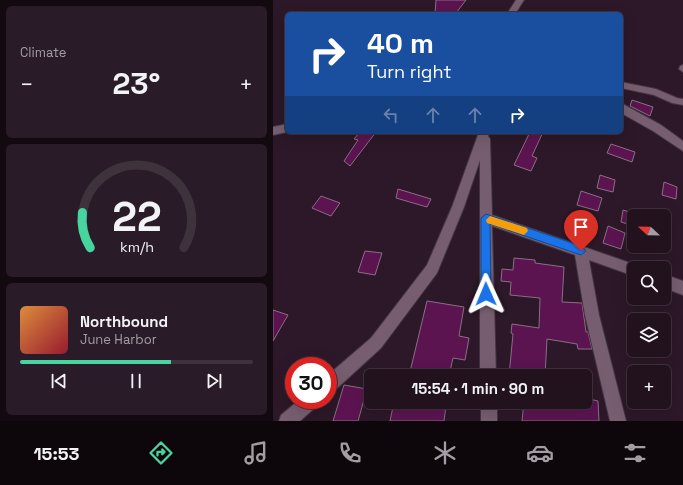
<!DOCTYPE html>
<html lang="en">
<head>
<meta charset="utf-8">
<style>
  :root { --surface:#21121e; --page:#291b27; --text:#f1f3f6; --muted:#a29ea4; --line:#3e323c; --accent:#47d49e }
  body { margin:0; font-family:"Space Grotesk",sans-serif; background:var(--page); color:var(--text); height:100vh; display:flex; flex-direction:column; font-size:15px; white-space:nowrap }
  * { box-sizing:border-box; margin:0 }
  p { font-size:13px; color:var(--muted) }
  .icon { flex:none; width:22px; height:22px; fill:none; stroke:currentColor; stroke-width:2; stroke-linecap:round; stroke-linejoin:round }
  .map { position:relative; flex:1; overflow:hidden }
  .panel { display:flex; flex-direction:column; gap:6px; padding:6px; background:#120a10; width:273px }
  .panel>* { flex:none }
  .guide { position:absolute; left:12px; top:12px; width:338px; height:122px; border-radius:6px; box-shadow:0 4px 16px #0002,0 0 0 1px var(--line); background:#1a4fa0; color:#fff; overflow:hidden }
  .needle { width:26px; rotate:292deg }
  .fabs { position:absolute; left:354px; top:209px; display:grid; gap:8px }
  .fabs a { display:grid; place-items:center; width:44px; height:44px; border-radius:6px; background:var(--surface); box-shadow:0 4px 16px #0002,0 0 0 1px var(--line); font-size:20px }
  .speed { position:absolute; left:12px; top:357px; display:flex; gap:8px; font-size:20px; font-weight:700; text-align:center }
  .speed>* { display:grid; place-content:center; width:52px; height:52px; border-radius:50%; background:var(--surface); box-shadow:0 4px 16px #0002,0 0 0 1px var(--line); line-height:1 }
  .speed .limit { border:6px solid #d22; background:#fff; color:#111 }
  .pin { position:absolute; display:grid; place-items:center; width:34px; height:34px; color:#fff; margin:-41px -17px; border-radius:50% 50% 50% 0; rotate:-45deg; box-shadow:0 0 4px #0007 }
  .pin .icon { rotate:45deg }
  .me { position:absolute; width:44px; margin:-22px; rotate:359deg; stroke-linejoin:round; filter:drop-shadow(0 0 3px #0008) }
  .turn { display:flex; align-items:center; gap:14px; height:84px; padding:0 16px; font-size:18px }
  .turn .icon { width:52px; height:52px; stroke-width:2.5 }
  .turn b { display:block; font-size:28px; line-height:34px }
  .lanes { display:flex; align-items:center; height:38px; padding:0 16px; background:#0003; justify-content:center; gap:20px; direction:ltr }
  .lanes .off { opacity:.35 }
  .big { font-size:30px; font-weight:700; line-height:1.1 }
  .panel .widget { flex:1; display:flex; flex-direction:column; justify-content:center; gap:6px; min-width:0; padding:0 14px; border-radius:6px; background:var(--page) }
  .panel .dial { align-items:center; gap:0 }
  .dial svg { height:104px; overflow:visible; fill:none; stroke:var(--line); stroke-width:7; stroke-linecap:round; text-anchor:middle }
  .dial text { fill:var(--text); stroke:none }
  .song { display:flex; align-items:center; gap:12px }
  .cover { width:48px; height:48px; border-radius:6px; background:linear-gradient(135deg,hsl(30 70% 55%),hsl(350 70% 35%)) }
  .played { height:4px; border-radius:2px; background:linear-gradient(90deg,var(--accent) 65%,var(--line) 65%) }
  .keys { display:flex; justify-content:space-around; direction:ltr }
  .heat { display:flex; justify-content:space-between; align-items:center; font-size:22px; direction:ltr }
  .trip { position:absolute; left:91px; top:369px; width:228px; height:40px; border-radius:6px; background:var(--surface); box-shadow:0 4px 16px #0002,0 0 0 1px var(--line); font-weight:700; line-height:40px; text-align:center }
  .tabs { display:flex; height:64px; justify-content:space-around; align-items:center; background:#0d070c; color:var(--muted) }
  .tabs .icon { width:28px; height:28px }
  .tabs .on { color:var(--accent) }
  .tabs b { font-size:18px; color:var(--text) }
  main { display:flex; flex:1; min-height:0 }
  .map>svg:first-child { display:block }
</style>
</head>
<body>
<main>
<section class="panel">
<div class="widget"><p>Climate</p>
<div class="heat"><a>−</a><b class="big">23°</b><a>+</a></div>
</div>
<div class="widget dial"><svg viewBox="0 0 100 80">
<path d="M14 69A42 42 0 1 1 86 69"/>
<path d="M14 69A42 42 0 0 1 8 42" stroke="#47d49e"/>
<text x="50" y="56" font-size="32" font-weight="700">22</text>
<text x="50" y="72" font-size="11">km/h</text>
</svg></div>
<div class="widget">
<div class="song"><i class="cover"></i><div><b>Northbound</b><p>June Harbor</p></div></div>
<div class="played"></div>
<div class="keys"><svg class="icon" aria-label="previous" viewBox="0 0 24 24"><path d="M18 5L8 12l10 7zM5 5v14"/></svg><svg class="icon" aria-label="pause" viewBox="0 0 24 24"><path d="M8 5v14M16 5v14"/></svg><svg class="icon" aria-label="next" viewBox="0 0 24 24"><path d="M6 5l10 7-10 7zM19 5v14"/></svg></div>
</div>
</section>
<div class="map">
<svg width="410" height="421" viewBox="0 0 410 421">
  <rect width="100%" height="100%" fill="#2c1828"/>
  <path fill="#5b1450" stroke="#896f83" d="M163,0H193L183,13H162Z
    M359,100L380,107L377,116L357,106Z
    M87,132H103L77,166L71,161L85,140L81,139Z
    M257,132H270L259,156L264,158L258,171L241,165Z
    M338,144L362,152L359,162L334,153Z
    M327,175L342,180L340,192L324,188Z
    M391,182L404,187L403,199L389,195Z
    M125,189L158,199L154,207L123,198Z
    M308,191L329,198L325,211L304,205Z
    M48,196L67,203L58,216L39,208Z
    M350,210L363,214L361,226L348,222Z
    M335,226L352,233L348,249L330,243Z
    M92,251L109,253L102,275L85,272Z
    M241,258L262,260V263L291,267L289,302L309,303L313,332H315L319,349H305L304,344L274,339L272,376H236L240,334L238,333L239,324L266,328L267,298L237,295L238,282L228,281L229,269L240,270Z
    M154,301L191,307L186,336L196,338L192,360L180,358L176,376H136Z
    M0,310L15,315L0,341Z
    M71,385L94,389L85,421H60Z
    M312,398L325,401L326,421H249L251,402H274L289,405L290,402H312Z
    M121,402L173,406L171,421H117Z"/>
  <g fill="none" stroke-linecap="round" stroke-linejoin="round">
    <g stroke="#443441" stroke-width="2">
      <path id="street" d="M243,0H251L242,14H234Z
        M410,65V72L406,69L407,66Z
        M348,82L383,89L404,98L410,99V105L399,103L381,95L348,88Z
        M348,103L388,125L410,141V151L380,131L348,113Z
        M14,124V132L0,135V127Z
        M206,132H216L215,136L217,139L219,215L366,266L367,268H361V276L316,260L326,315L353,421H337L312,315L302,255L219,226L223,376H207V160L191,207L164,273L108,348L61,391L55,393V375L98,338L154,265L179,207Z
        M391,274L410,281V295L391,288Z
        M26,400H46L44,406L27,421H6L8,415Z
        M208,402H224V421H208Z"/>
    </g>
    <use href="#street" fill="#765e70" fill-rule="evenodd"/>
  </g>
  <path fill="#1a73e8" stroke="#114b97" d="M213,214L308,246L313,251L308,255L217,224L218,294L217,297L213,299L209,297L208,294V218Z"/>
  <path fill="#f59e0b" d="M217,216L254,228L255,231L251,235L214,223L213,220Z"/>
</svg>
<div class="fabs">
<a><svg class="needle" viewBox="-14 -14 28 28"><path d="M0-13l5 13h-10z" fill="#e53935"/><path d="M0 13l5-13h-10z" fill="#a29ea4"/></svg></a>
<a><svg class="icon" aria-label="search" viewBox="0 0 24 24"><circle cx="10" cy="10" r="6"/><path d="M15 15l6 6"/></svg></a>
<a><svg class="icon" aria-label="layers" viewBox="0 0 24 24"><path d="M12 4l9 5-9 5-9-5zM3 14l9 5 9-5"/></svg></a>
<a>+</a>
</div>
<div class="speed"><div class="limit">30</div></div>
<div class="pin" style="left:308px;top:251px;background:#d93025"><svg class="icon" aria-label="arrive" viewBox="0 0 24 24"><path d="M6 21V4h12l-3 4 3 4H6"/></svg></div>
<svg class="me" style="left:213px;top:294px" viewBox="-20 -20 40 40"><path d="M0-17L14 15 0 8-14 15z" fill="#1a73e8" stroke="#fff" stroke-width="4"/></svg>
<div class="trip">15:54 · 1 min · 90 m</div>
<div class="guide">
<div class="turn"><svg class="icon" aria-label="right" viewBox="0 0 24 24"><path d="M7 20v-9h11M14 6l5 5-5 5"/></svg><div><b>40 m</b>Turn right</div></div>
<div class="lanes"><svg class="icon off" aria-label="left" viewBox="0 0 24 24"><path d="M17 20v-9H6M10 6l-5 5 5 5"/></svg><svg class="icon off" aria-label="ahead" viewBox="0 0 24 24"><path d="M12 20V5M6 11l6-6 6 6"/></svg><svg class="icon off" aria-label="ahead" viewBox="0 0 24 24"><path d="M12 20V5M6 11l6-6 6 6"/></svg><svg class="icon" aria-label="right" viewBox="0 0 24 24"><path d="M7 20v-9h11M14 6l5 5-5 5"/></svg></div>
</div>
</div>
</main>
<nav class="tabs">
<b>15:53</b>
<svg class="icon on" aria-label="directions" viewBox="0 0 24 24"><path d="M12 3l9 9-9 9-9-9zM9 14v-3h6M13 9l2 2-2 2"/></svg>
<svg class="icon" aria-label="music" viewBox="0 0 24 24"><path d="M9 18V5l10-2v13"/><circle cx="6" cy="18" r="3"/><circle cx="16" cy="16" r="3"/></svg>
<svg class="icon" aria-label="phone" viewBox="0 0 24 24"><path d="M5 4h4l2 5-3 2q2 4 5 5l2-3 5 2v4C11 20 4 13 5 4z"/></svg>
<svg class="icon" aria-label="climate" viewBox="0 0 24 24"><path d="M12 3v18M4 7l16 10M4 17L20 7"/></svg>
<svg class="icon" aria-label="car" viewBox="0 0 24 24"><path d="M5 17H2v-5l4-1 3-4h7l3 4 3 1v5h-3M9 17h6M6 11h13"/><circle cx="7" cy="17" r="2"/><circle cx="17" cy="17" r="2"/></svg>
<svg class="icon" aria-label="filters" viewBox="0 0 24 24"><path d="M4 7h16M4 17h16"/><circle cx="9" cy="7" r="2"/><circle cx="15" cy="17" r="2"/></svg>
</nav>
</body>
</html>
